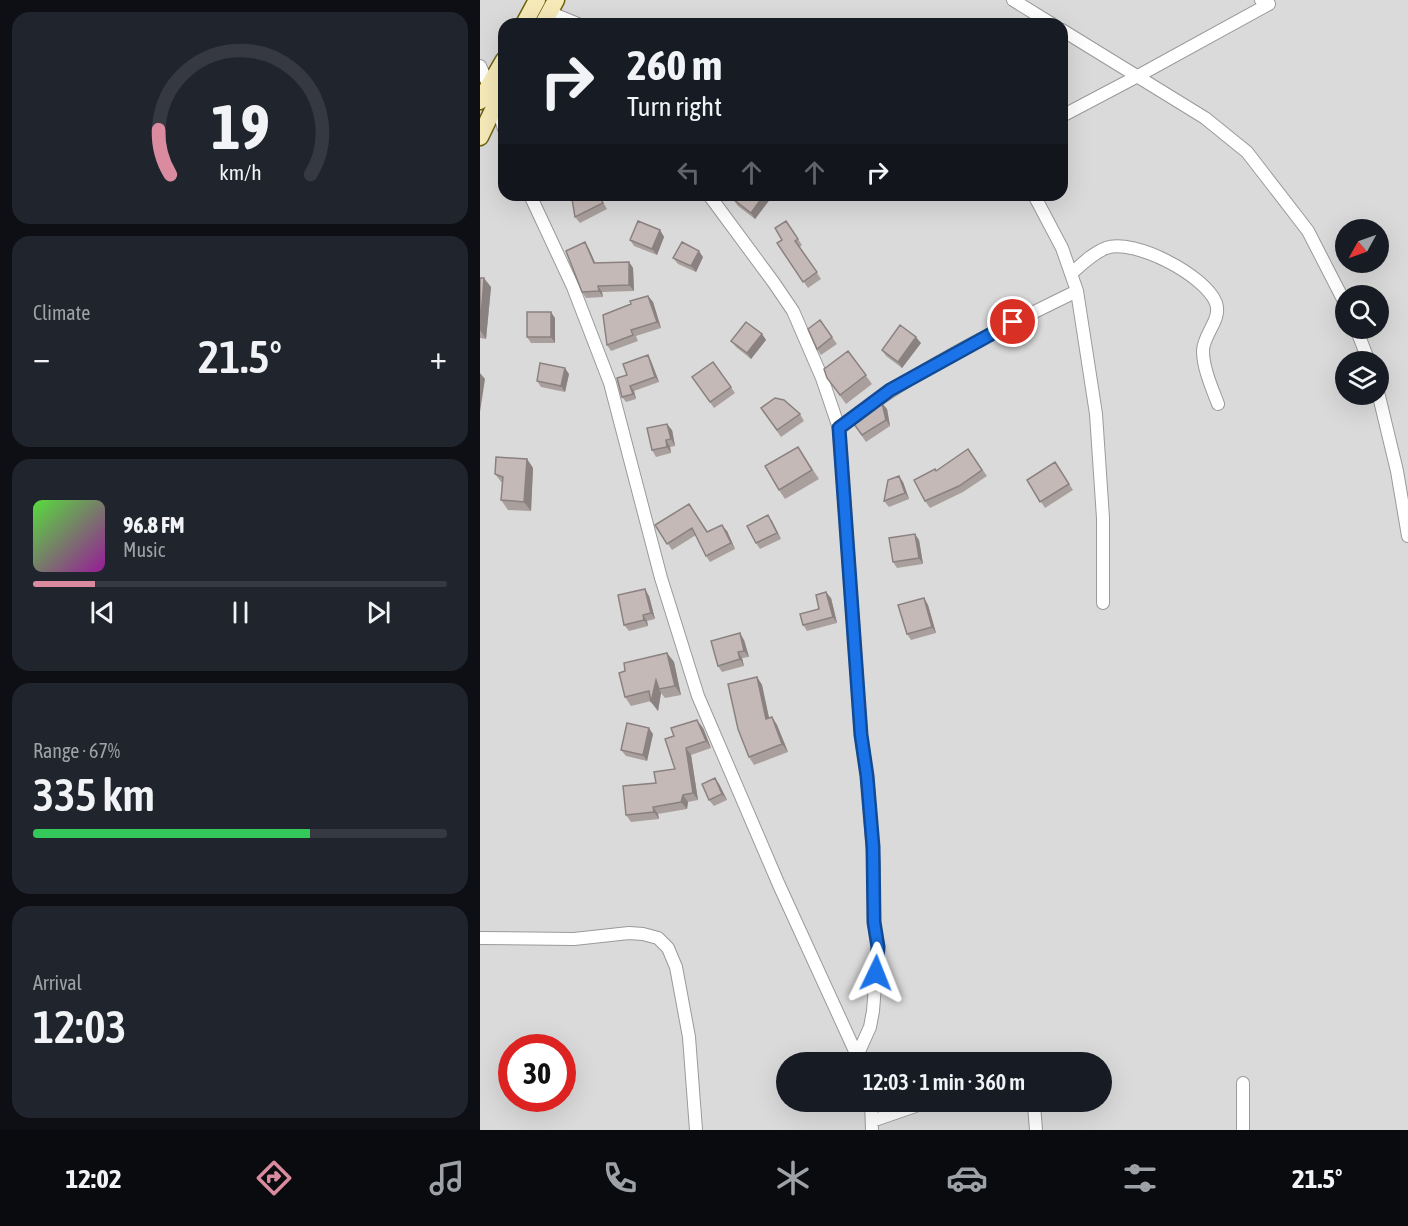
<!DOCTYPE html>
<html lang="en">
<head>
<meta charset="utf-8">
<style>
  :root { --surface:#171b24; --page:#20242c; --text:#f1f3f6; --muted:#9ea1a6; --line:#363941; --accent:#da8b9f }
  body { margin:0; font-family:"Asap Condensed",sans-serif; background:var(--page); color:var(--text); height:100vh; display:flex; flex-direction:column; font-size:22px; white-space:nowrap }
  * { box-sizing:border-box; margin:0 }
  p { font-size:20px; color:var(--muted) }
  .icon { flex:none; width:33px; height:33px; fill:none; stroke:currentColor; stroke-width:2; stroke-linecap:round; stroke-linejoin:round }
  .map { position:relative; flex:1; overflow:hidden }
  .side { display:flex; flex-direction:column; gap:12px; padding:12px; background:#0d0f14; width:480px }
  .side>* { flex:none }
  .guide { position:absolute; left:18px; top:18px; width:570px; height:183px; border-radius:18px; box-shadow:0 6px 24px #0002; background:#171b24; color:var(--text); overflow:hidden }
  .needle { width:39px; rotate:230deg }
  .fabs { position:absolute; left:855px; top:219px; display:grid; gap:12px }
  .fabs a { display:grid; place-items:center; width:54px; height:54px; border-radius:50%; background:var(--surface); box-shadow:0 6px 24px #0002; font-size:30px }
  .speed { position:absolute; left:18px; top:1034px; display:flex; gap:12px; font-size:30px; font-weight:700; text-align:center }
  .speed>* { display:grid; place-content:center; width:78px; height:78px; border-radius:50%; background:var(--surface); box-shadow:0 6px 24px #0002; line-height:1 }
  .speed .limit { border:9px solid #d22; background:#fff; color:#111 }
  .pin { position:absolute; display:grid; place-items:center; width:51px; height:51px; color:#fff; margin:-26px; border:3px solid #fff; border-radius:50%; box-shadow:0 2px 6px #0007 }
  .me { position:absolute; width:66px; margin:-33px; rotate:2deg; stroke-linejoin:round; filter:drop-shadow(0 0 4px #0008) }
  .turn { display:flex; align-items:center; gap:21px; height:126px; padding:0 30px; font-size:27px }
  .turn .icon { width:78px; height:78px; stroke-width:2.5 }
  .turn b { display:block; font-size:42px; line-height:51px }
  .lanes { display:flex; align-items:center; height:57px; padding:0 30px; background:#0003; justify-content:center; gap:30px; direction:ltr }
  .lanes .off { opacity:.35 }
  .big { font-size:45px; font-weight:600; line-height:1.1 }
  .side .tile { flex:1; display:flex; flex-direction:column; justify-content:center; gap:9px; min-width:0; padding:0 21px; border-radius:18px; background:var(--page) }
  .side .dial { align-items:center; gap:0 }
  .dial svg { height:156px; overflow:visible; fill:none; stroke:var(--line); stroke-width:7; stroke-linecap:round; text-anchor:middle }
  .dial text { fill:var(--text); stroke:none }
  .song { display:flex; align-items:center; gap:18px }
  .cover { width:72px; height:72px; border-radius:9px; background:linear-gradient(135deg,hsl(110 70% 55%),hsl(300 70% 35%)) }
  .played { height:6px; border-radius:3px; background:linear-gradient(90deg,var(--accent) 15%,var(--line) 15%) }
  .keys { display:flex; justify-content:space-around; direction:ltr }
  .heat { display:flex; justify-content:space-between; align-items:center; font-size:33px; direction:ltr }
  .charge { height:9px; border-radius:4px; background:linear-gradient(90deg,#34c759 67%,var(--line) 0) }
  .trip { position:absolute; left:296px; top:1052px; width:336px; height:60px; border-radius:30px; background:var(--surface); box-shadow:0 6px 24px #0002; font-weight:600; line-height:60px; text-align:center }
  .tabs { display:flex; height:96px; justify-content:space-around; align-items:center; background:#090b0e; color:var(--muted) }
  .tabs .icon { width:42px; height:42px }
  .tabs .active { color:var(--accent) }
  .tabs b { font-size:27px; color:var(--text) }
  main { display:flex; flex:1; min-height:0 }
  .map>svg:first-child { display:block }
</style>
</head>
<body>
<main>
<section class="side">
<div class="tile dial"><svg viewBox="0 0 100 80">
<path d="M14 69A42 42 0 1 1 86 69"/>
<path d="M14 69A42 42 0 0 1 8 46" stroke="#da8b9f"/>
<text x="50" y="56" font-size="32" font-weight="700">19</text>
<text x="50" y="72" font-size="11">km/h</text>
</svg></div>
<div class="tile"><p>Climate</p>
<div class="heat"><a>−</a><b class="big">21.5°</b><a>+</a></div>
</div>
<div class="tile">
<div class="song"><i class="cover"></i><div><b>96.8 FM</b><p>Music</p></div></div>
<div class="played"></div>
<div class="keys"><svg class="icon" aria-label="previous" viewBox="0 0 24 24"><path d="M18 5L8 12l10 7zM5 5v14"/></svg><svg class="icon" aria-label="pause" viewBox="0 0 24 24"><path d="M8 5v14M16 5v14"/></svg><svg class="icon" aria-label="next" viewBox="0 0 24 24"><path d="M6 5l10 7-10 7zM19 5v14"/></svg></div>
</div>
<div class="tile"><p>Range · 67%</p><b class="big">335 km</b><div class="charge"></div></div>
<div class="tile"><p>Arrival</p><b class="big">12:03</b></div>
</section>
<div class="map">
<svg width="928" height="1130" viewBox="0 0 928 1130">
  <rect width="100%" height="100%" fill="#ede8e3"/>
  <path fill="#dbdada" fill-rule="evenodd" d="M0,0H928V1130H0ZM24,24H582V195H24ZM866,230H898V262H866ZM866,296H898V328H866ZM866,362H898V394H866ZM32,1047H82V1098H32ZM306,1062H621V1101H306Z"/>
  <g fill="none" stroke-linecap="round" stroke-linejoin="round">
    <g stroke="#9a9a9a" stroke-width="14">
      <path id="minor" d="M533,0L572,24
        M71,13L98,24
        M582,30L725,118L767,152L828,231L866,305
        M0,66L16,102L24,129
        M582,116L656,77L789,4L781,0
        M50,195L93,287L130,383L181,578L218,696L299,885L380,1062
        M229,195L294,283L313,311L342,378L359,428L381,735L387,776L394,866V923L398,947L393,1011L390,1027L377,1056
        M554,195L582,248L597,291L616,414L623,518V603
        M592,273C602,264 613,253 626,248C654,238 725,275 736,303C742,320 723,334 723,351C723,368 732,388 738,404
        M876,328L889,362
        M898,392L917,471L928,536
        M359,428C432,371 515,331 597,291
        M0,938L94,939L149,933L163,934L178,938L188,948L196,967L209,1037L216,1130
        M391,1101L392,1130
        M551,1101L554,1105L556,1130
        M392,1121L450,1101
        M763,1130V1083"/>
    </g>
    <g stroke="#6d610b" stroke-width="19">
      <path id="secondary" d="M44,24L57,0
        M63,24L76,0
        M0,101L24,60
        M0,137L24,87"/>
    </g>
    <use href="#minor" stroke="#fff" stroke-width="12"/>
    <use href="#secondary" stroke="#f6eab9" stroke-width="16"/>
  </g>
  <path fill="#a99f9d" d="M101,195H119L127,209L100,223L95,217Z
    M157,195H172L170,201Z
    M291,198L275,219L258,206L253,199Z
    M306,221L322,245L320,247L341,279L328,288L297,243L302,240Z
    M180,230L184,237L177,255L154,246L150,240Z
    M105,242L109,249L115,263L149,262L153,268L154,291L122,292L123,297L106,298L102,292Z
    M223,257L216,272L198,264L193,258Z
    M0,278L11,287L6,339L0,338Z
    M168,296L173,302L181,328L156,336L158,341L131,351L127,345L151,304Z
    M75,318V343H51L47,337Z
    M340,320L357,344L341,355L337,349Z
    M282,334L286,340L271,359L256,347L251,341Z
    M441,343L422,368L406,356L402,350Z
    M368,351L392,384L366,404L347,378Z
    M168,355L171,361L179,382L154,391L156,399L146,402L142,397L147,375Z
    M233,362L255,393L234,408L212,377Z
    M89,374L85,392L61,387L57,381Z
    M281,408L320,414L324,421L301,437Z
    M407,409L410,426L386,442L371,420Z
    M192,430L195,446L190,447L191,453L176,457L172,450Z
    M318,447L339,479L305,499L299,490Z
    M488,449L507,476L483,492L450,508L445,501L456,471Z
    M47,459L53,468L51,511L28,510L21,500L22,483L15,474Z
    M575,462L593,490L565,508L547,480Z
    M423,482L429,499L409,507L404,501Z
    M209,504L228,532L247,531L255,549L230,562L226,556L216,535L192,550L175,525Z
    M292,521L301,539L280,549L276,543Z
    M439,540L443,564L417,568L413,562Z
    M169,596L175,619L167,621L168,626L149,631L144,625Z
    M351,598L357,623L327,631L323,625Z
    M444,598L448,605L456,633L431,640L427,634Z
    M264,640L269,657L262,658L264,666L242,672L238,666Z
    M187,653L194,662L201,695L185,698L181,693L178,711L171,701L151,706L145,697V671Z
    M277,677L282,685L289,718L292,717L297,725L308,752L274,765L269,757Z
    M223,728L231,748L211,755L218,800L208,802L207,809L178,814L179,819L151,822L146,815L176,783L195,769L185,739Z
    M173,734L167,761L146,756L141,750Z
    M235,778L239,784L247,800L234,806L229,800Z"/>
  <path fill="#8a8280" d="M166,195H172L170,201Z
    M284,195H289L291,198L275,219L271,213Z
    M180,230L184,237L177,255L172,249Z
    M105,242L109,249L118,269L114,263Z
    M219,251L223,257L216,272L211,266Z
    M149,262L153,268L154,291L149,285Z
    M4,278L11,287L6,339L0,330Z
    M118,286L122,292L123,297L119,291Z
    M168,296L173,302L181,328L177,322Z
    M71,312L75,318V343L71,337Z
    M282,334L286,340L271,359L267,353Z
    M436,337L441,343L422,368L418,362Z
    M168,355L171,361L179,382L175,377Z
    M85,368L89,374L85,392L81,386Z
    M0,373L5,379L0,412Z
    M150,386L154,391L156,399L153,394Z
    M402,403L407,409L410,426L406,420Z
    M187,424L192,430L195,446L191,439Z
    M186,440L190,447L191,453L187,447Z
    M47,459L53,468L51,511L44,502Z
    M419,476L423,482L429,499L425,493Z
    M288,515L292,521L301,539L297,533Z
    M242,525L247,531L255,549L251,543Z
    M435,534L439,540L443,564L439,558Z
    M165,589L169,596L175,619L171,613Z
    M346,592L351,598L357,623L353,617Z
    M444,598L448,605L456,633L452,627Z
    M163,615L167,621L168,626L164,620Z
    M260,633L264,640L269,657L264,651Z
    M258,652L262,658L264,666L260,659Z
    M187,653L194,662L201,695L195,686Z
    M277,677L282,685L291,727L286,719Z
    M176,680L179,689L181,693L178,711L171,702Z
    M292,717L297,725L308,752L302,744Z
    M217,720L223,728L231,748L226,741Z
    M169,728L173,734L167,761L163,755Z
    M206,748L211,755L218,800L213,793Z
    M235,778L239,784L247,800L242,794Z
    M203,795L208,802L207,809L201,802Z
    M173,807L178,814L179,819L174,812Z"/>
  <path fill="#c5b9b7" stroke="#8a8280" stroke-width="1.5" d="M101,195H118L123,203L95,217L92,199Z
    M256,195H284L271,213L253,199Z
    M158,221L180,230L172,249L150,240Z
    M306,221L318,239L315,241L337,272L323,282L297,243L302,240L295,228Z
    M105,242L114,263L149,262V285L118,286L119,291L102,292L86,251Z
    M202,242L219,251L211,266L193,258Z
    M0,278H4L0,330Z
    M168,296L177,322L151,330L153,335L127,345L123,315L151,304L150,301Z
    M47,312H71V337H47Z
    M340,320L352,337L337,349L328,329Z
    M266,322L282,334L267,353L251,341Z
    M420,325L436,337L418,362L402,350Z
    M368,351L386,375L360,395L347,378L344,369Z
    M168,355L175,377L150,386L153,394L142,397L137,378L147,375L143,364Z
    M233,362L251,387L230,402L212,377Z
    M60,363L85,368L81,386L57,381Z
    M295,398L304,400L320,414L297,430L281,408Z
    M402,403L406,420L382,435L371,420L391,406Z
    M187,424L191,439L186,440L187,447L172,450L167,428Z
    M318,447L332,470L299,490L285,466Z
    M488,449L502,470L479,486L445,501L434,480L455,469L456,471Z
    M16,457L47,459L44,502L21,500L23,477L15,474Z
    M575,462L589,484L560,502L547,480Z
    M419,476L425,493L404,501L408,480Z
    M209,504L227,532L242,525L251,543L226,556L212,528L187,544L175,525Z
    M288,515L297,533L276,543L267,526Z
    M435,534L439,558L413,562L409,538Z
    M165,589L171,613L163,615L164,620L144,625L138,595Z
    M346,592L353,617L323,625L320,614L339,609L336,595Z
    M444,598L452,627L427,634L418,605Z
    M260,633L264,651L258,652L260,659L238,666L231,641Z
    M187,653L195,686L179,689L176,680L171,702L169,691L145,697L139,673L145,671L144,663Z
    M277,677L286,719L292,717L302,744L269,757L258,729L248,684Z
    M217,720L226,741L206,748L213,793L203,795L201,802L173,807L174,812L146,815L143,786L176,783L174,772L195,769L185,739L194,736L191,728Z
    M147,723L169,728L163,755L141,750Z
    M235,778L242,794L229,800L222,784Z"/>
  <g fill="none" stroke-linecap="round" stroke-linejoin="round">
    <g stroke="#114b97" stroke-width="15">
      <path id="route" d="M396,973L398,947L394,922L393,847L387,776L381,735L359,428L410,390L533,322"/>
    </g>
    <use href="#route" stroke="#1a73e8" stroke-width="10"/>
  </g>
</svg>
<div class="fabs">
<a><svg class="needle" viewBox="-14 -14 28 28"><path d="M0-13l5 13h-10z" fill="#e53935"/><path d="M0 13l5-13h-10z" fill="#9ea1a6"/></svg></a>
<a><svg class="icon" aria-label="search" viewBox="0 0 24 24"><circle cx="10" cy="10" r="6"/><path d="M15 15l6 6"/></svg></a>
<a><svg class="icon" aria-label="layers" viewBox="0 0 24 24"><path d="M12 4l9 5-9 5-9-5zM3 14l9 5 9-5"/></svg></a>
</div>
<div class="speed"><div class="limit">30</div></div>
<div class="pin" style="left:533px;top:322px;background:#d93025"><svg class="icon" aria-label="arrive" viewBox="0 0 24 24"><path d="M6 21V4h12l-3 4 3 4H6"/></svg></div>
<svg class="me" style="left:396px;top:973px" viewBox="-20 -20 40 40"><path d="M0-17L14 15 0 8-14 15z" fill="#1a73e8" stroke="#fff" stroke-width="4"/></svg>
<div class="trip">12:03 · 1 min · 360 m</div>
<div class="guide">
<div class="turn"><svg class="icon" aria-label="right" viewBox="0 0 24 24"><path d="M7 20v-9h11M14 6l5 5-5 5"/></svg><div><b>260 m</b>Turn right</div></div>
<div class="lanes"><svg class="icon off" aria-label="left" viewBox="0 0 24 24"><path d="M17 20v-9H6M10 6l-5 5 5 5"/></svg><svg class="icon off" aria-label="ahead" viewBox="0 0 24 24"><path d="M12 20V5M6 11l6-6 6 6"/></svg><svg class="icon off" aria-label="ahead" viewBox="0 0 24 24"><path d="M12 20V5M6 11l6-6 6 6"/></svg><svg class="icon" aria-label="right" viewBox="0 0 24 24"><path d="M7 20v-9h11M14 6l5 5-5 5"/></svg></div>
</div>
</div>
</main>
<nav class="tabs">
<b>12:02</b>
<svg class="icon active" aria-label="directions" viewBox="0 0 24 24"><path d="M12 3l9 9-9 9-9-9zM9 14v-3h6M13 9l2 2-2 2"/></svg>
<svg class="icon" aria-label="music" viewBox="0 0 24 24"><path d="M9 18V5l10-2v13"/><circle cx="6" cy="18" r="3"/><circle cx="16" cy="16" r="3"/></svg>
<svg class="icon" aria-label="phone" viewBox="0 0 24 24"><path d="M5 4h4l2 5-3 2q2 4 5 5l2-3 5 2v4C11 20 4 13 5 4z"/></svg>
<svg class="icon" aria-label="climate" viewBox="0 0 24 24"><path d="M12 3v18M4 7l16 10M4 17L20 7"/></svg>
<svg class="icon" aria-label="car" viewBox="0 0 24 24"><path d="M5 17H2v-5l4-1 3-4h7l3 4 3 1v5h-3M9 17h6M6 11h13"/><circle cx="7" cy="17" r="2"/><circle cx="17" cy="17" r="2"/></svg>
<svg class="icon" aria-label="filters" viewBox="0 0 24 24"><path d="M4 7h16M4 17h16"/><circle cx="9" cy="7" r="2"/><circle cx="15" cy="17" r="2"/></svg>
<b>21.5°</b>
</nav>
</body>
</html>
